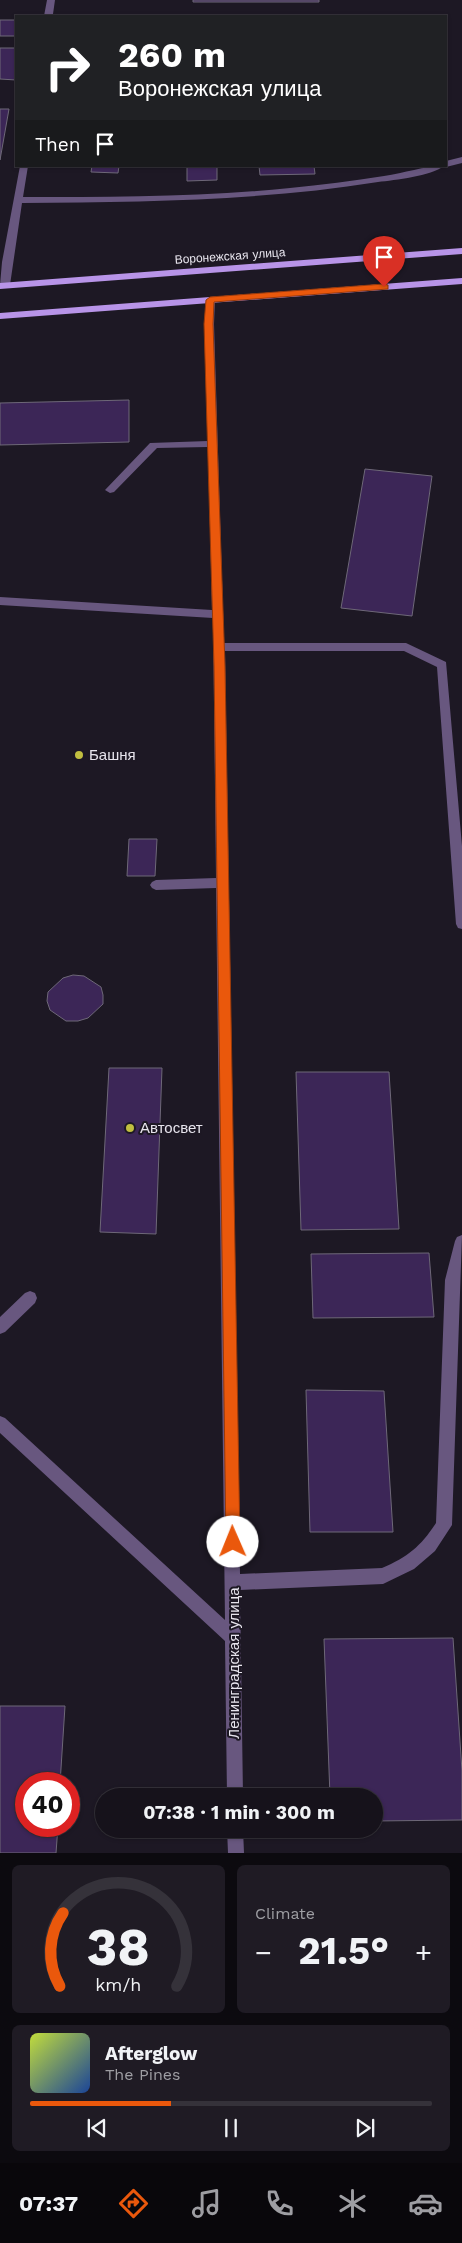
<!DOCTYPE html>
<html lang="en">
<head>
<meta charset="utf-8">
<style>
  :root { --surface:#16121b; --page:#1f1b24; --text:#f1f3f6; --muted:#9e9ea3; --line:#35323a; --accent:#ea580c }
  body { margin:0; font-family:"Work Sans",sans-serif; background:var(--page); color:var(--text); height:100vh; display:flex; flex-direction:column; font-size:19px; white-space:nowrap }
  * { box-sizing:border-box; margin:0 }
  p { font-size:16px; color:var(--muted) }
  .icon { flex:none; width:28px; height:28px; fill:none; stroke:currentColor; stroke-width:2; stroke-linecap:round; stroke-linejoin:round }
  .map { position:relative; height:1853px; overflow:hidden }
  .details { display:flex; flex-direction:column; gap:12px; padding:12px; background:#0c0a0f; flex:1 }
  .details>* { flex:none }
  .banner { position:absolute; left:15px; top:15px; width:432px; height:152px; border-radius:0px; box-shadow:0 1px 4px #0004,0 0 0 1px var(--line); background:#202124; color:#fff; overflow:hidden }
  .speed { position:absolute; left:15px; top:1772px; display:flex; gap:10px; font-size:25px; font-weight:700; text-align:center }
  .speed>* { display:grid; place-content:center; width:65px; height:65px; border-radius:50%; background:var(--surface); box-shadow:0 1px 4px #0004,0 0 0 1px var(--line); line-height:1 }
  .speed .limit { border:8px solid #d22; background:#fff; color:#111 }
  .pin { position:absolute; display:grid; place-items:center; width:42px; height:42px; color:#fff; margin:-51px -21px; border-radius:50% 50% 50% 0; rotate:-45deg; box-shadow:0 0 5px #0007 }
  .pin .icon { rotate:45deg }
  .me { position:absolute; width:55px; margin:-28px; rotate:359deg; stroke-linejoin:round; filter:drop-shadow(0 0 4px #0008) }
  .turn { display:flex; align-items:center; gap:18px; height:105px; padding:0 20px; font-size:22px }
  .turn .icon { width:65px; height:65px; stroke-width:2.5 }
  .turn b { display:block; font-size:35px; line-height:42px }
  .then { display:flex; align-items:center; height:48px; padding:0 20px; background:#0003; gap:10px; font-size:19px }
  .big { font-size:38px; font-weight:700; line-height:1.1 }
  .details .card { flex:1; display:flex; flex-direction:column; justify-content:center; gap:8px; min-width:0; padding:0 18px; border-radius:8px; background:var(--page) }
  .details .dial { align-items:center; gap:0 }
  .dial svg { height:130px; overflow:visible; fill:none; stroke:var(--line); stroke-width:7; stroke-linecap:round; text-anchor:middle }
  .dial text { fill:var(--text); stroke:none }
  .song { display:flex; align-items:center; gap:15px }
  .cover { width:60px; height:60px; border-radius:8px; background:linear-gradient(135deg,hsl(70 70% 55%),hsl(220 70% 35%)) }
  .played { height:5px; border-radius:2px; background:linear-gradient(90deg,var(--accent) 35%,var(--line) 35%) }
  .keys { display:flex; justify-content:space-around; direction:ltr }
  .heat { display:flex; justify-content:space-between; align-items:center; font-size:28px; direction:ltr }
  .details .tiles { flex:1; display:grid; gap:12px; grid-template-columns:1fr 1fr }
  .card:last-child { grid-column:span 2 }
  .trip { position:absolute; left:95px; top:1788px; width:288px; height:50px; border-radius:25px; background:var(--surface); box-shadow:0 1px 4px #0004,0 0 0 1px var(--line); font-weight:700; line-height:50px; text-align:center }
  .menu { display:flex; height:80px; justify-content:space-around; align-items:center; background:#09070b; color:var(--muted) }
  .menu .icon { width:35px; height:35px }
  .menu .on { color:var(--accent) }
  .menu b { font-size:22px; color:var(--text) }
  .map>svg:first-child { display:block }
</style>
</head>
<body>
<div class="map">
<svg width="462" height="1853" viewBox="0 0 462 1853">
  <rect width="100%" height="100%" fill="#1d1824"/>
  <path fill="#3c2657" stroke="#6e6878" d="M193,0H319V2H193Z
    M0,20H16V36H0Z
    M0,48H16V80L0,79Z
    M0,109H9L0,160Z
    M92,166H119L118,173L91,172Z
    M187,166H217V180L187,181Z
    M259,166H314L315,174L260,175Z
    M129,400V442L0,445V403Z
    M365,469L432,476L412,616L341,608Z
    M129,839H157L155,876H127Z
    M73,975L84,976L101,987L103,995V1004L88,1018L78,1021H66L50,1010L47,1001L48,992L63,978Z
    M109,1068H162L156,1234L100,1232Z
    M296,1072H389L399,1229L301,1230Z
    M429,1253L434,1317L313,1318L311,1254Z
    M306,1390L384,1391L393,1532H310Z
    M453,1638L462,1771V1820L374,1821V1796H330L324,1639Z
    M0,1706H65L60,1784H26V1826H58L56,1853H0Z"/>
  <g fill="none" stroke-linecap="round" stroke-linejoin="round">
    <path fill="#68577f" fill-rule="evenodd" d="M47,0H55L53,14H261L265,16H44Z
      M462,157V163L446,167L444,166H446V161Z
      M20,166H28L23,197C112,197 201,197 290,188C321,185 353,181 384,176C404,173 424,166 444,166C431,176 395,180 378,182C260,201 141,202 22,203L10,285L5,288L0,285L2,262Z
      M210,297L215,300L214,324L224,643H406L446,662L462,846V929L458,928L456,924L437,667L404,651H225L240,1574L382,1568C408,1557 421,1546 436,1523L445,1280L455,1241L457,1237L462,1235L452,1525L435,1551L414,1569L383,1584L240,1590L243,1796H227L225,1641L0,1433V1416L5,1418L225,1620L216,888L156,890L152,888L150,885L152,882L156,880L216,878L213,618L0,605V597L212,610L208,447L157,448L114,492L110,493L105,490L150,443L208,441L205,300Z
      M30,1291L35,1293L37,1298L35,1303L5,1332L0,1334V1317L25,1293Z
      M227,1829H243L244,1853H228Z"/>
    <path fill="#b894e8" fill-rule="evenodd" d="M462,248V254L0,289V283Z
      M462,278V284L0,319V313Z"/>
  </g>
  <path fill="#ea580c" stroke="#983908" d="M384,284L388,285V289L214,302L213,324L225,666L240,1542L238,1547L233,1549L228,1547L226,1542L214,666L204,324L206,300L210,297Z"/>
  <g fill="#c1be40" stroke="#1d1824" stroke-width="2">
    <circle cx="79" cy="755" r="5"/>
    <circle cx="130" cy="1128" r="5"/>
  </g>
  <g text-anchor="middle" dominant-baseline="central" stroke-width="4" stroke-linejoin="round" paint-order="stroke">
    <g font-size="12" fill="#e7e4ed" stroke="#1d1824">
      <text transform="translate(230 256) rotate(-4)">Воронежская улица</text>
    </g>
    <g font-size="15" fill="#e7e4ed" stroke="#1d1824" text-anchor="start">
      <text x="89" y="755">Башня</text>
      <text x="140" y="1128">Автосвет</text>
    </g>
    <g font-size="15" fill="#e7e4ed" stroke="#1d1824">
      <text transform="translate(234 1663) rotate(-90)">Ленинградская улица</text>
    </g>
  </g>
</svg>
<div class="speed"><div class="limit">40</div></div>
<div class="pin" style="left:384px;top:287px;background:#d93025"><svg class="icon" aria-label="arrive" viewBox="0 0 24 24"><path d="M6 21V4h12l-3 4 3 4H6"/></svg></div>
<svg class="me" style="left:233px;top:1542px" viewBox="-20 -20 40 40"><circle r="19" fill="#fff"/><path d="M0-13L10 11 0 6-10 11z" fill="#ea580c"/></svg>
<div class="trip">07:38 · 1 min · 300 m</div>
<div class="banner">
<div class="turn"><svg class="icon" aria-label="right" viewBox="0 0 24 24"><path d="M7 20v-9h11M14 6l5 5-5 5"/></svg><div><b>260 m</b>Воронежская улица</div></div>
<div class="then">Then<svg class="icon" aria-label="arrive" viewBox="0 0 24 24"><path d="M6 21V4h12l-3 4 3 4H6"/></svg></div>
</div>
</div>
<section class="details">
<div class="tiles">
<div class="card dial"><svg viewBox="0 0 100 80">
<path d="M14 69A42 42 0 1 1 86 69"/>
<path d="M14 69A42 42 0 0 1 16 24" stroke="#ea580c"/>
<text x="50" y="56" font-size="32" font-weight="700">38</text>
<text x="50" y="72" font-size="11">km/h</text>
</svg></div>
<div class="card"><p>Climate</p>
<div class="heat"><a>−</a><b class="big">21.5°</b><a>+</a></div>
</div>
<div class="card">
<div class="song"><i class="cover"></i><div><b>Afterglow</b><p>The Pines</p></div></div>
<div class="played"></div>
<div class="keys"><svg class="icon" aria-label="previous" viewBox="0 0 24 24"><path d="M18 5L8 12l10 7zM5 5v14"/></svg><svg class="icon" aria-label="pause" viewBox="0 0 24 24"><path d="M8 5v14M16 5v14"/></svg><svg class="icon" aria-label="next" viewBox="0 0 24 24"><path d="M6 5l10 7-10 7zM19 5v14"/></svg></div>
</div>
</div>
</section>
<nav class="menu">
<b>07:37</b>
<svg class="icon on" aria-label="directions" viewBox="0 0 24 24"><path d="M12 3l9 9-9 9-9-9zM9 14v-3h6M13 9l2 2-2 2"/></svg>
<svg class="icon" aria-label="music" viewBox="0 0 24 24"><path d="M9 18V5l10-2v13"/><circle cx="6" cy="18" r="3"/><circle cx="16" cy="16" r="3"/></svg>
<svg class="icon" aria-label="phone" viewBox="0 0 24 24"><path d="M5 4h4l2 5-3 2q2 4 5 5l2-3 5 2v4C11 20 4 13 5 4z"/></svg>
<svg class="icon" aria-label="climate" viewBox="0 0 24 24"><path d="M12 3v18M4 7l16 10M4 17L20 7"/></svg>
<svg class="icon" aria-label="car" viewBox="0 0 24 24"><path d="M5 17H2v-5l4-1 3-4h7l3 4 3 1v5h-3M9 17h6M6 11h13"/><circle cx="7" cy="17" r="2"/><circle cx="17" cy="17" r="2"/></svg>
</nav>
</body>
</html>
